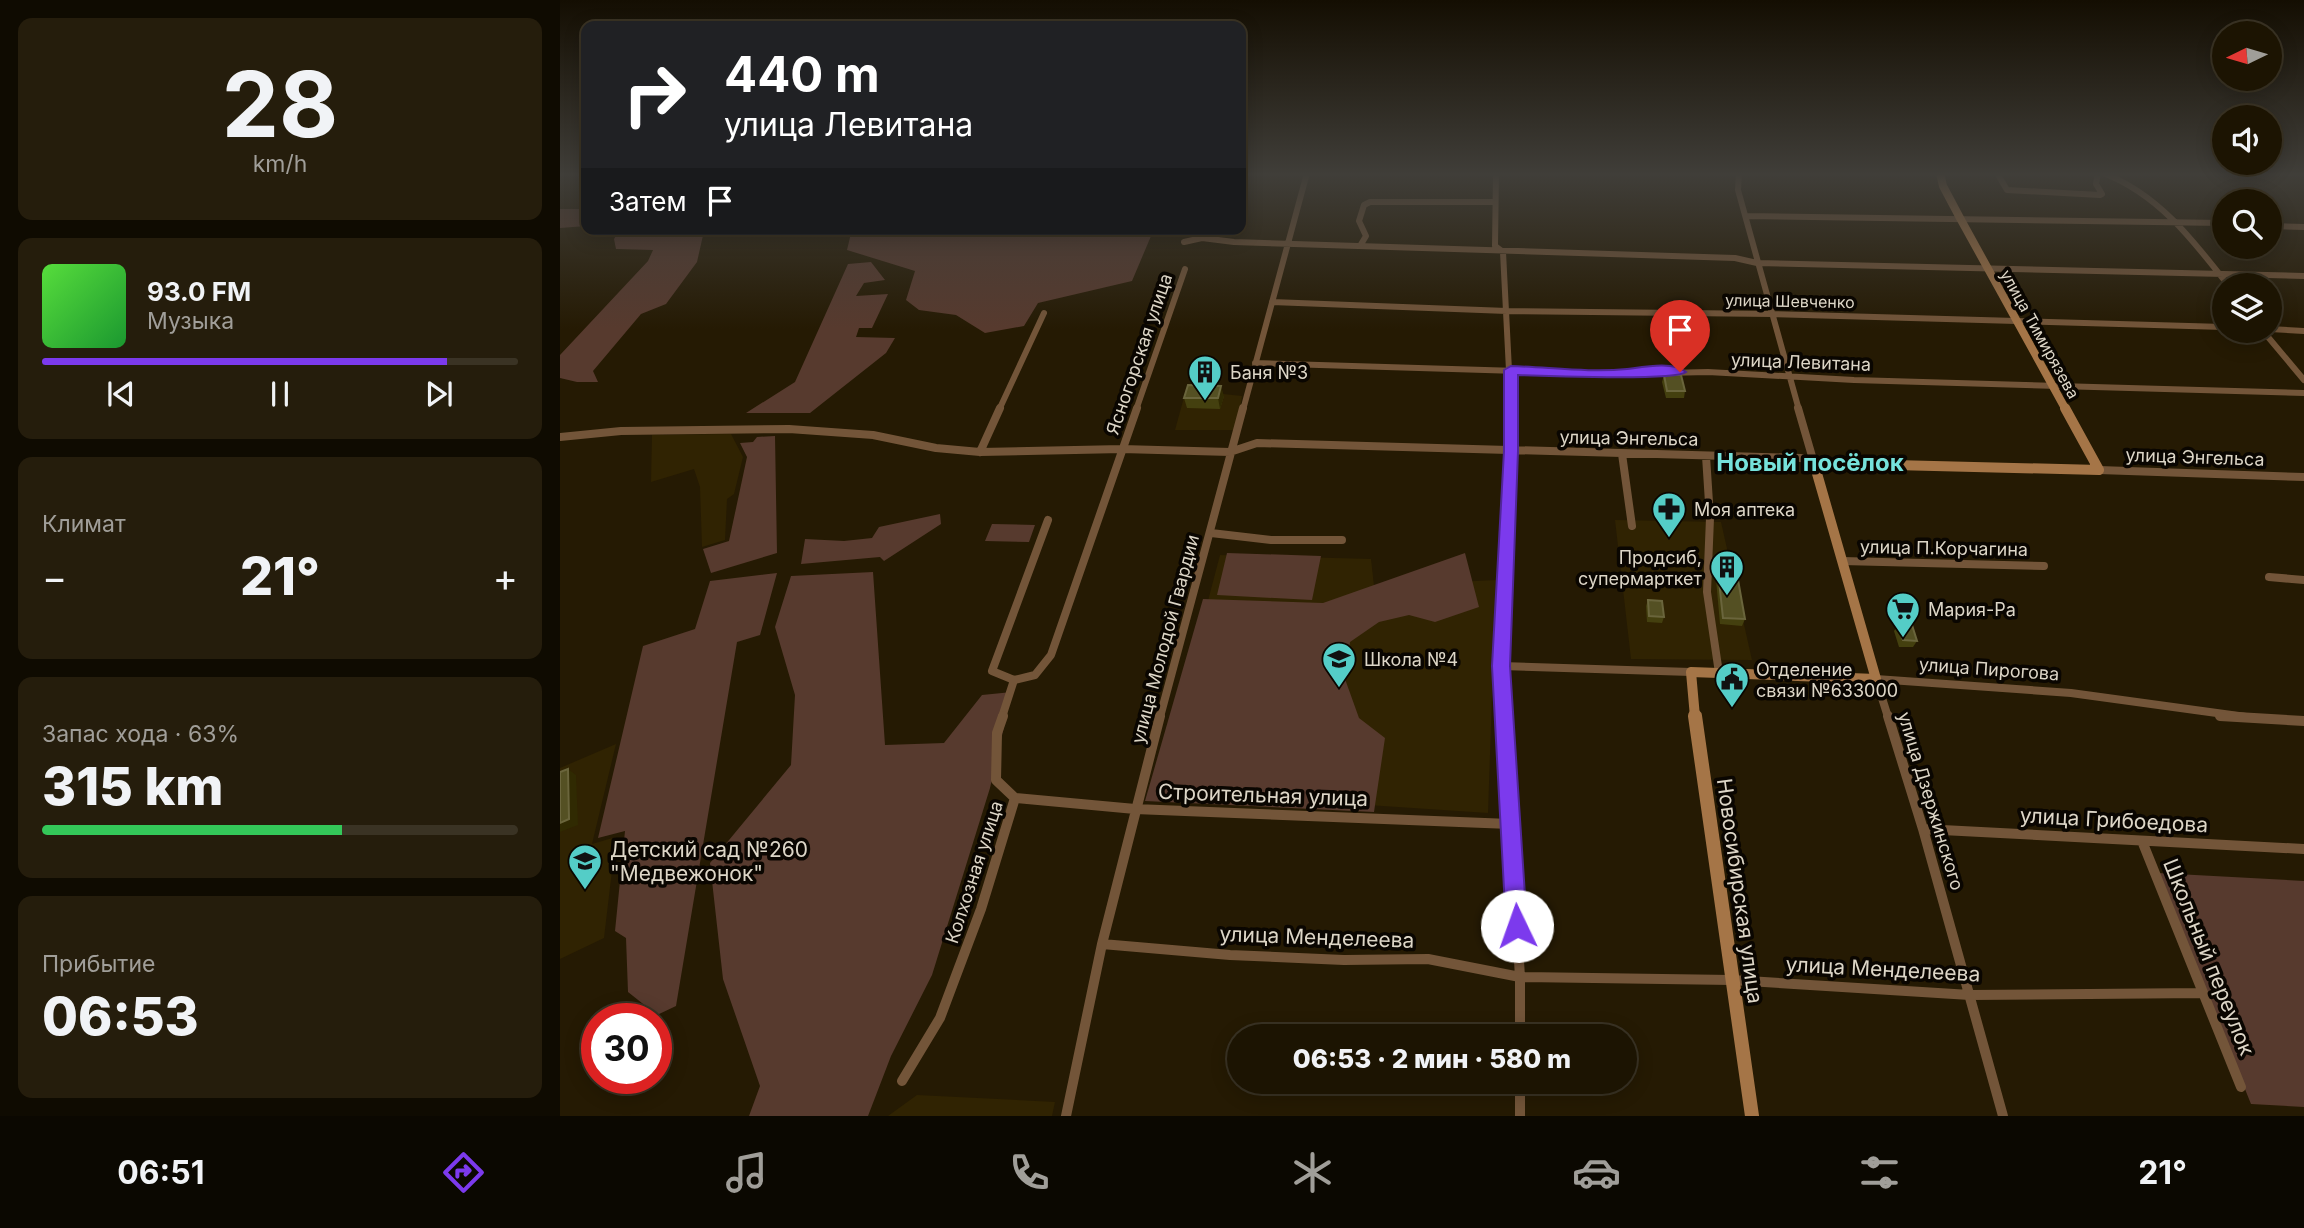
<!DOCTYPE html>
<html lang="ru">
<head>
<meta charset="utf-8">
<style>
  :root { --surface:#1c1402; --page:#251d0c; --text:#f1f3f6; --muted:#a09e99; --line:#3a3324; --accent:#7c3aed }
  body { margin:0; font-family:Inter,sans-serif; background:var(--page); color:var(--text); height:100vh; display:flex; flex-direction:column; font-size:26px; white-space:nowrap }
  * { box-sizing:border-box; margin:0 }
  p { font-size:23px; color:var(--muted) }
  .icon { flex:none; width:38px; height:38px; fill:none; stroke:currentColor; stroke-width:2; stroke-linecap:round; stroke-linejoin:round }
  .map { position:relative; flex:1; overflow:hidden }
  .details { display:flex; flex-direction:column; gap:18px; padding:18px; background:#0f0b01; width:560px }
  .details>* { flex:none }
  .banner { position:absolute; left:21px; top:21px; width:665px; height:214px; border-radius:14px; box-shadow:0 4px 18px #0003,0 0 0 2px var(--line); background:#202124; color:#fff; overflow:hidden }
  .needle { width:46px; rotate:265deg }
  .tools { position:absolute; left:1652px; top:21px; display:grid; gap:14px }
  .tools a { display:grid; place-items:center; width:70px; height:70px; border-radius:50%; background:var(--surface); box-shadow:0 4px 18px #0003,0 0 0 2px var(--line); font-size:35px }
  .speed { position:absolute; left:21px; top:1003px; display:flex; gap:14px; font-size:35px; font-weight:700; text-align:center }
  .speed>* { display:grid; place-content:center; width:91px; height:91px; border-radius:50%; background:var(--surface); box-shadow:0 4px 18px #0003,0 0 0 2px var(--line); line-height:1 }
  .speed .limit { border:10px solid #d22; background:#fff; color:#111 }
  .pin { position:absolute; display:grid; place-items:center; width:60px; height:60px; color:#fff; margin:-72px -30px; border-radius:50% 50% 50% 0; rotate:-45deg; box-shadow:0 0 7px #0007 }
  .pin .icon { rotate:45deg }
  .me { position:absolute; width:77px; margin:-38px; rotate:357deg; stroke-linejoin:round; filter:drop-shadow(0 0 5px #0008) }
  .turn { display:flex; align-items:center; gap:24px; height:147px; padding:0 28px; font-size:32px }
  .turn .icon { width:91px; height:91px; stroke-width:2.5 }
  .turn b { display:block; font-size:49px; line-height:60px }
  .then { display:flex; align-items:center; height:66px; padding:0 28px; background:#0003; gap:14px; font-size:26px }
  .big { font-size:52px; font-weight:800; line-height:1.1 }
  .details .widget { flex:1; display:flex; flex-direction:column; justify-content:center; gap:10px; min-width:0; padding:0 24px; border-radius:14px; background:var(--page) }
  .details .dial { align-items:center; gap:0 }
  .dial b { font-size:91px; line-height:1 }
  .song { display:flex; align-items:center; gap:21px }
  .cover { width:84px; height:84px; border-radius:10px; background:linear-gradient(135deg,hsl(110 70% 55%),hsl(130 70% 35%)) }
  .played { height:7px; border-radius:4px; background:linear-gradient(90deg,var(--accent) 85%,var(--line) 85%) }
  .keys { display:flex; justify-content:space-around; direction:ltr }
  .heat { display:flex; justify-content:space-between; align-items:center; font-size:38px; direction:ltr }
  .charge { height:10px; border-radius:5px; background:linear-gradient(90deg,#34c759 63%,var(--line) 0) }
  .trip { position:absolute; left:667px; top:1024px; width:410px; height:70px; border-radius:35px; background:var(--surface); box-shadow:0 4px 18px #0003,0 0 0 2px var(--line); font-weight:800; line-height:70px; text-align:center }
  .dock { display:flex; height:112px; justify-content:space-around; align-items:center; background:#0b0801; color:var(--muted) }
  .dock .icon { width:49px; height:49px }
  .dock .current { color:var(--accent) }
  .dock b { font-size:32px; color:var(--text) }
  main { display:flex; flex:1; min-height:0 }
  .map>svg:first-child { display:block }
</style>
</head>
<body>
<main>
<section class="details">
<div class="widget dial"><b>28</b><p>km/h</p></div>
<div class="widget">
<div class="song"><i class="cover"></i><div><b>93.0 FM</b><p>Музыка</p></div></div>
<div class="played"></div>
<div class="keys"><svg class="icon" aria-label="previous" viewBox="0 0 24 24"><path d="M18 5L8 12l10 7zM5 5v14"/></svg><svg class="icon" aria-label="pause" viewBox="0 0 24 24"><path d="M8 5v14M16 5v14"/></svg><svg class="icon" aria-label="next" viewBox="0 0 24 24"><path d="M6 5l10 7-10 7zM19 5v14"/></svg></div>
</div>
<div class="widget"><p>Климат</p>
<div class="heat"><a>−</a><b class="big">21°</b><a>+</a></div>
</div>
<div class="widget"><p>Запас хода · 63%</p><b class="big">315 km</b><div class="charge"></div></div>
<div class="widget"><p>Прибытие</p><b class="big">06:53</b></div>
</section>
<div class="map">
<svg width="1744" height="1116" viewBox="0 0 1744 1116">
  <rect width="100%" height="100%" fill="#251a03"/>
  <path fill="#302302" d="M626,390L682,396L677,430H615Z
    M171,434L183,457L174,494L167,499L165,540L142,547L140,487L134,469L91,482L92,435Z
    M1055,520L1161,522L1192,660L1071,659Z
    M660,555L811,559L814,586L936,580L928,813L598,791Z
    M56,744L32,844L56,837L44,938L0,959V768Z
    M357,1095L495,1102L492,1116H328Z"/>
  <path fill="#573a2e" d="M0,209H26V226L0,228Z
    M60,229L144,231L137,262L106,304L81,314L33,371L38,382H17L0,378V355L88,261L93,250L56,249L54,239Z
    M296,229H594L572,281L478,303L464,326L425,333L396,315L359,310L346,300L355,271L287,250L291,233Z
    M311,262L325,280L304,283L296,296L328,294L312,328H299L296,337L335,338L326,353L250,413H186L235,382L288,264Z
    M215,436L217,553L151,573L143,549L169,541L187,457L180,443L193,442L197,437Z
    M380,514L381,524L324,561L320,557L241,564L245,539L284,541L312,538L319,527Z
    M432,524L475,525L469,542L425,541Z
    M667,553L761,556L752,600L657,595Z
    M905,553L919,607L875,622L849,615L819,622L790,642L785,679L799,718L825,738L814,812L585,801L643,599L763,603Z
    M313,572L325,745L384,743L422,695L452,692L430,788L372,975L331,1056L308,1116H189L200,1086L163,979L150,863L231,765L235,695L215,627L231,576Z
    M217,573L200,635L177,642L116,1006L97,1015L68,992L66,938L55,931L65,831L38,838L83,646L135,629L150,581Z
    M1598,873L1744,881V1107L1691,1104Z"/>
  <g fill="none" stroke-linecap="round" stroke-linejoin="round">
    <path stroke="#735539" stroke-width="6" d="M936,173L935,246L943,252L951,410
      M1179,173L1178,190L1239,410
      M1437,173L1447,190L1540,195L1542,194L1536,184L1538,173
      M1543,173C1598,194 1633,240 1668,285
      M1187,216L1664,223
      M1710,226L1744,227
      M624,242L642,238L674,242L1175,258L1197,263L1744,276
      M800,246L806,236L799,221L804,205L810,202H935
      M712,302L947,311L1213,314L1664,327
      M1710,329L1744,331
      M1703,331L1744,380
      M695,363L1061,374L1148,372L1294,380L1744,393
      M439,410L484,313
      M576,410L625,269
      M683,410L747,173"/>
    <path stroke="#735539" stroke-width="8" d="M1238,408L1254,463
      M0,437L61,431L229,429L313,435L376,448L420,452L562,449L670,452L697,443L1241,458L1254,463
      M420,452L440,408
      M1062,454L1072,526
      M1146,456L1150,518L1147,592L1159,673
      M1539,470L1744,477
      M651,533L711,540H782
      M1282,561L1484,566
      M1709,577L1744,580
      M941,666L1131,672
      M454,680L432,671L488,520
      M442,717L454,680L475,675L491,655L577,408
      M600,717L683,408
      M944,717L941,666L951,408
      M1328,717L1316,679L1511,693L1686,717"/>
    <path stroke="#735539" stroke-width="10" d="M944,716L960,977V1036
      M1328,716L1363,829L1443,1116
      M1660,716L1744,721
      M455,798L575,809L950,824
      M1363,829L1744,849
      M1582,841L1681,1087
      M542,944L670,955L784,960L868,959L960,977L1172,980L1410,995L1642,993
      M342,1081L380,1018L421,909L455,798L436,780L437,733L443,716
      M960,1082V1116
      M506,1116L542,944L600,716"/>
    <path stroke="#a57547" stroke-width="8" d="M1380,173L1383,186L1400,218L1506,410"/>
    <path stroke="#a57547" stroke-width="10" d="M1505,408L1539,470
      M1135,717L1131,672L1316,679L1254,463L1539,470"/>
    <path stroke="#a57547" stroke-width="14" d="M1135,716L1192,1116"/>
  </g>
  <path fill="#44400f" d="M1104,375L1125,391L1124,398H1106L1102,382Z
    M664,396L660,409L627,408L624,398Z
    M1157,562L1185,619L1182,626L1160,624L1155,568Z
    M1088,600L1104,617L1102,623L1087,622L1086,606Z
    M1338,625L1357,641L1353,647H1339L1334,631Z"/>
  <path fill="#302a02" d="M661,386L664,396L660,409L658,398Z
    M8,769L16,775L18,825L0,832V823Z"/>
  <path fill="#545023" stroke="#6a653c" stroke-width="2" d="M1104,375H1121L1125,391H1107Z
    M628,385L661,386L658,398H624Z
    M1157,562L1175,563L1185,619L1163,618Z
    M1088,600L1102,601L1104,617L1089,616Z
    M1338,625H1352L1357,641L1343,640Z
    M8,769L9,819L0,823V772Z"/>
  <linearGradient id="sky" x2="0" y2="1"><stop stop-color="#140e02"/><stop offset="0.53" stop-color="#403e39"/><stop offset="1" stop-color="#403e39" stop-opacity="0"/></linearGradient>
  <rect width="1744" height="329" fill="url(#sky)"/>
  <path fill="#7c3aed" stroke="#51269a" stroke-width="2" d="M951,366C989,367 1029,373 1067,369C1083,367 1114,361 1126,372C1116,381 981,376 958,375V451L950,666L967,926L964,934L957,937L949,934L946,926L932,666L944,451V370Z"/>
  <defs>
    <g id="building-pin" transform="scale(1.75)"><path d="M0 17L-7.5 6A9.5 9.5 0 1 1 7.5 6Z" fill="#54cdc7" stroke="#0a0601"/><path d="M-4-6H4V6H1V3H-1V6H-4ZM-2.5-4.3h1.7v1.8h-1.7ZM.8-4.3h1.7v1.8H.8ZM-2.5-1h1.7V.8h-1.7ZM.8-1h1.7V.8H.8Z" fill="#111"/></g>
    <g id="pharmacy-pin" transform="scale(1.75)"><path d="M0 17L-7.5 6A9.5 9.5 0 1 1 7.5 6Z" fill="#54cdc7" stroke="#0a0601"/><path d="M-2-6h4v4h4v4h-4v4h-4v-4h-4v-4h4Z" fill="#111"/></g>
    <g id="supermarket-pin" transform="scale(1.75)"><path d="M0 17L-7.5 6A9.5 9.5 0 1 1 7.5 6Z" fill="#54cdc7" stroke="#0a0601"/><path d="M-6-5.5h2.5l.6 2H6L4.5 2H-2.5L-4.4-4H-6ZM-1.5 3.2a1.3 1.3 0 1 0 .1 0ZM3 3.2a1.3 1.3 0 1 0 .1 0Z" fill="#111"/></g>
    <g id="school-pin" transform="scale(1.75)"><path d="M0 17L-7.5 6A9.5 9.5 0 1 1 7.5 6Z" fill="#54cdc7" stroke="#0a0601"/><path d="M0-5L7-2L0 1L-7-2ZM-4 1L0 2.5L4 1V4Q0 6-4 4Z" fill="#111"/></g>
    <g id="civic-pin" transform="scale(1.75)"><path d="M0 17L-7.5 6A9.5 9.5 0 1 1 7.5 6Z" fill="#54cdc7" stroke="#0a0601"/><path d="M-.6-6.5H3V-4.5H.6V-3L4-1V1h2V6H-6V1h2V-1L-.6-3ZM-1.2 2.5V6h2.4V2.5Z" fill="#111"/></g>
  </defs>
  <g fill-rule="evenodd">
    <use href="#building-pin" x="645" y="372"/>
    <use href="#pharmacy-pin" x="1109" y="509"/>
    <use href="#building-pin" x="1167" y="567"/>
    <use href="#supermarket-pin" x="1343" y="609"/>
    <use href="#school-pin" x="779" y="659"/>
    <use href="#civic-pin" x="1172" y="679"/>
    <use href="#school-pin" x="25" y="861"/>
  </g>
  <g text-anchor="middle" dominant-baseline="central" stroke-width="7" stroke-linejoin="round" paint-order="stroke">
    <g font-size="16" fill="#ddd6c7" stroke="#0a0601">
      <text transform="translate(1230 301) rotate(1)">улица Шевченко</text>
      <text transform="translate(1480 334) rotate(61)">улица Тимирязева</text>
    </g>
    <g font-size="18" fill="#ddd6c7" stroke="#0a0601">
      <text transform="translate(579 354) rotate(-71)">Ясногорская улица</text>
      <text transform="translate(1241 362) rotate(2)">улица Левитана</text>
      <text transform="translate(1069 438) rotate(1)">улица Энгельса</text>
      <text transform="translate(1635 457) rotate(2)">улица Энгельса</text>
      <text transform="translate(1384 548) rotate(1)">улица П.Корчагина</text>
      <text transform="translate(605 639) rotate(-75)">улица Молодой Гвардии</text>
      <text transform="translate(1429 669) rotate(4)">улица Пирогова</text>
      <text transform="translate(1371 801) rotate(73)">улица Дзержинского</text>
      <text transform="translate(414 872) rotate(-72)">Колхозная улица</text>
    </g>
    <g font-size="18" fill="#ddd6c7" stroke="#0a0601" text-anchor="start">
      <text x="670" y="372">Баня №3</text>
      <text x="1134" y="509">Моя аптека</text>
      <text x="1142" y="557" text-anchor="end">Продсиб,<tspan x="1142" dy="21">супермарткет</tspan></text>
      <text x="1368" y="609">Мария-Ра</text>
      <text x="804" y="659">Школа №4</text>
      <text x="1196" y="669">Отделение<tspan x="1196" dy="21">связи №633000</tspan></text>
    </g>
    <g font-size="21" fill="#ddd6c7" stroke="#0a0601">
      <text transform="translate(703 795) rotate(2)">Строительная улица</text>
      <text transform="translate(1554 820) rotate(3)">улица Грибоедова</text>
      <text transform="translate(1180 891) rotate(82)">Новосибирская улица</text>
      <text transform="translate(757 937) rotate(2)">улица Менделеева</text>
      <text transform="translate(1649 957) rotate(68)">Школьный переулок</text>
      <text transform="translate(1323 969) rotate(3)">улица Менделеева</text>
    </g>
    <g font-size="21" fill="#ddd6c7" stroke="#0a0601" text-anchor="start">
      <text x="50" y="849">Детский сад №260<tspan x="50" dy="24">"Медвежонок"</tspan></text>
    </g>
    <g font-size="24" font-weight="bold" fill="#76e2dc" stroke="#0a0601">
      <text x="1250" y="462">Новый посёлок</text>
    </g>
  </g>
</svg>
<div class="tools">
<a><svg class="needle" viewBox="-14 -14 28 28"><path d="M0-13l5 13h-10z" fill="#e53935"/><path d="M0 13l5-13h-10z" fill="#a09e99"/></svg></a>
<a><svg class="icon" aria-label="sound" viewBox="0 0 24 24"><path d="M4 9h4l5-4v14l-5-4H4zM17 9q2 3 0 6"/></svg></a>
<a><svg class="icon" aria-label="search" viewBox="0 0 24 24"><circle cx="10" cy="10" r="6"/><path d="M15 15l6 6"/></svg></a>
<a><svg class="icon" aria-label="layers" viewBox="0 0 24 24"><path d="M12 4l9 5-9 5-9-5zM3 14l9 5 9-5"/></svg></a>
</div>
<div class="speed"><div class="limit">30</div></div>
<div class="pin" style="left:1120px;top:372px;background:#d93025"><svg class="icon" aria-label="arrive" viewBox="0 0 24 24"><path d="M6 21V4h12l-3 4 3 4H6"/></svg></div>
<svg class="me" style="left:957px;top:926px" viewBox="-20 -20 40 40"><circle r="19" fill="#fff"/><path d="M0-13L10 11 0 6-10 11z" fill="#7c3aed"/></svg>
<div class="trip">06:53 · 2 мин · 580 m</div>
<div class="banner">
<div class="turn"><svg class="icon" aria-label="right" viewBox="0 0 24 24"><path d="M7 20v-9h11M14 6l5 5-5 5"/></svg><div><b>440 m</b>улица Левитана</div></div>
<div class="then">Затем<svg class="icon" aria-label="arrive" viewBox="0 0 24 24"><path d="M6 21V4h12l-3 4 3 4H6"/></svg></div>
</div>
</div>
</main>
<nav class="dock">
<b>06:51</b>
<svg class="icon current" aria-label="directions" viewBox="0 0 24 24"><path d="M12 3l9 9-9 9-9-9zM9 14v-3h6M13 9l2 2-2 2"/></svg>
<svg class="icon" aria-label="music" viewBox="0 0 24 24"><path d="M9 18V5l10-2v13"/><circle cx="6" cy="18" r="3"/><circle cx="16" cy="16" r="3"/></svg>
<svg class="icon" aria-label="phone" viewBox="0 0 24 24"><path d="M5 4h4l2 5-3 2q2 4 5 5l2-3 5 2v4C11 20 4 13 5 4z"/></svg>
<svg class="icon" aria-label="climate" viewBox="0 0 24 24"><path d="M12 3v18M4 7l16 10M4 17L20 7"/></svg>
<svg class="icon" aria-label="car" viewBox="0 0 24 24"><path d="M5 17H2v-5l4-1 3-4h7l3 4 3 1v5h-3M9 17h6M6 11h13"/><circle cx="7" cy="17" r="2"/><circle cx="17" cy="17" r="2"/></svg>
<svg class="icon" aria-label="filters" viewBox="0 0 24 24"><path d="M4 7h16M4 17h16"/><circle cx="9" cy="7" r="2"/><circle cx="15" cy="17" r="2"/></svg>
<b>21°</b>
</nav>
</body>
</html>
